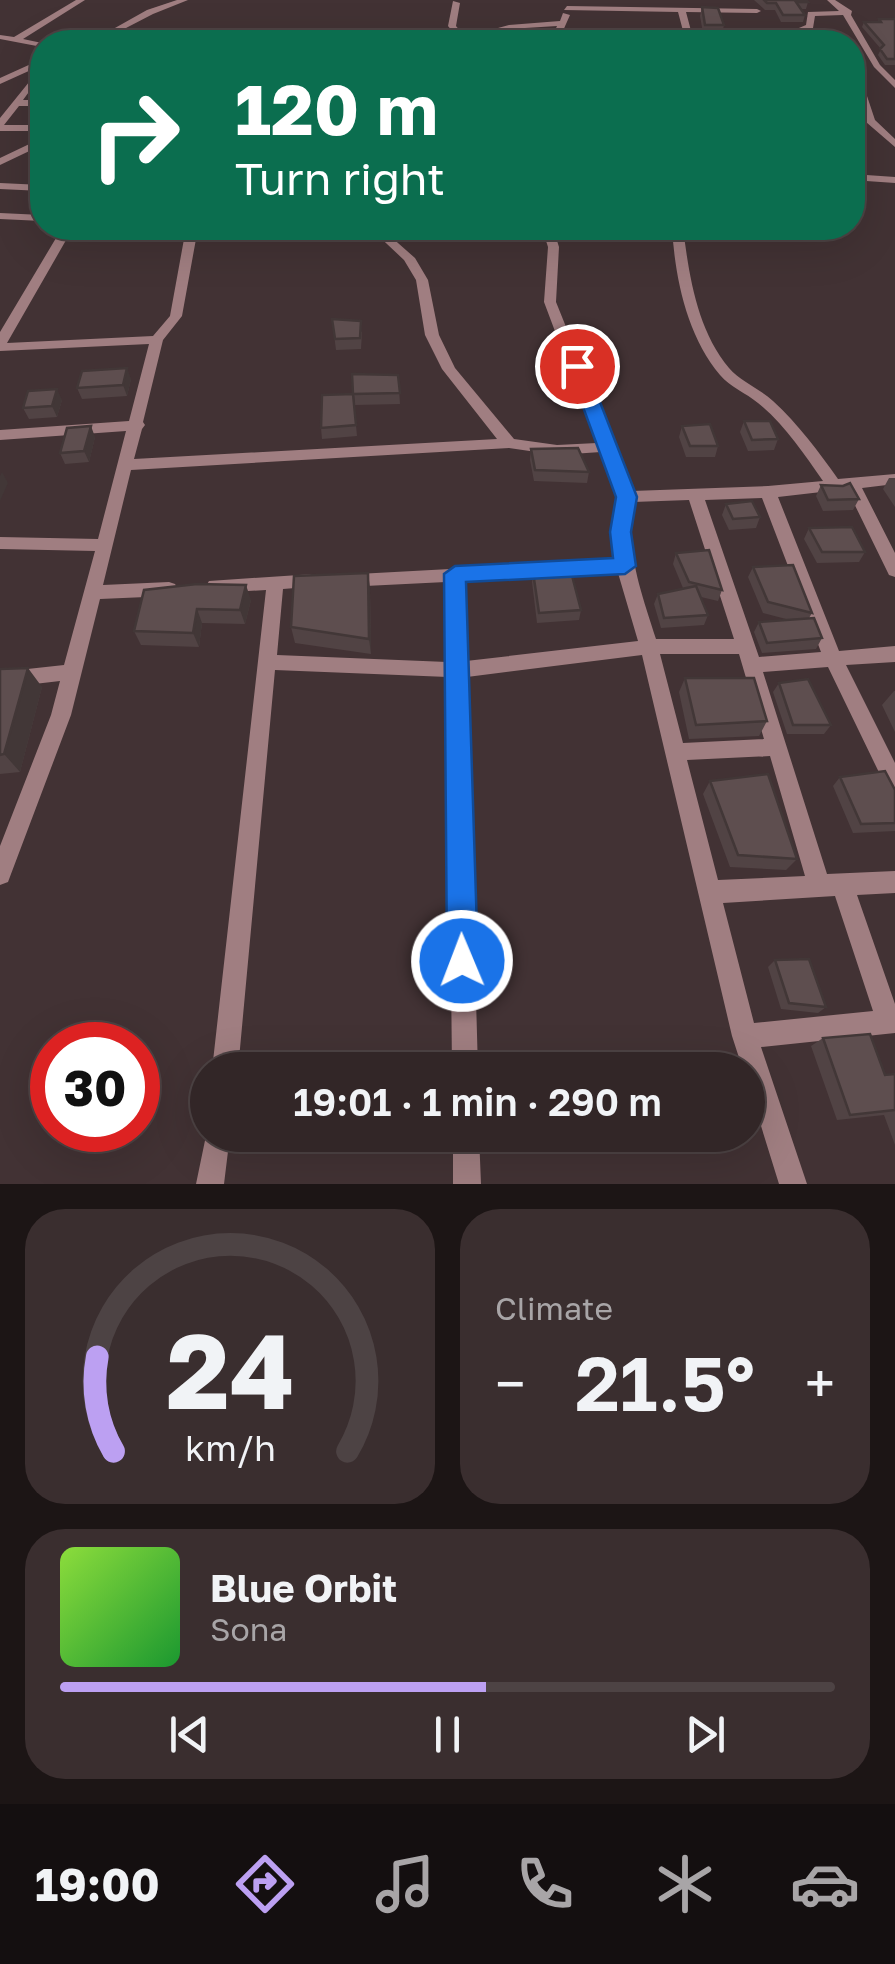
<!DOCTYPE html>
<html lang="en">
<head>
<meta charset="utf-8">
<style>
  :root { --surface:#322627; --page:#3a2e2f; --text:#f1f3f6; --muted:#a8a5a7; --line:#4d4344; --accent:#bca0f2 }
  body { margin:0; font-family:"Golos Text",sans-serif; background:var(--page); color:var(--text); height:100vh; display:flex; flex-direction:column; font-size:38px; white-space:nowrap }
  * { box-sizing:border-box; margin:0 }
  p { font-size:32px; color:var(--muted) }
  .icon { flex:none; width:55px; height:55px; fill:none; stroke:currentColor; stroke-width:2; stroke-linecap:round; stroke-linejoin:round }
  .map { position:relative; height:1184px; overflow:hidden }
  .drawer { display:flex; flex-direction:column; gap:25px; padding:25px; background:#1c1515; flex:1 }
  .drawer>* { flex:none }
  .guide { position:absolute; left:30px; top:30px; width:835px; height:210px; border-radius:40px; box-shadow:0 10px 40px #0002,0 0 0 2px var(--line); background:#0b6e4f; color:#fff; overflow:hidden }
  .speed { position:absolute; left:30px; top:1022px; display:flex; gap:20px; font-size:50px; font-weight:700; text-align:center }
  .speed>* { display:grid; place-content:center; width:130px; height:130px; border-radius:50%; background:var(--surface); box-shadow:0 10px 40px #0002,0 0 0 2px var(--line); line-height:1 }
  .speed .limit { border:15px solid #d22; background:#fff; color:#111 }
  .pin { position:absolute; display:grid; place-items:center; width:85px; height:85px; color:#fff; margin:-42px; border:5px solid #fff; border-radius:50%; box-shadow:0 2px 10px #0007 }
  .me { position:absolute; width:110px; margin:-55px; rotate:359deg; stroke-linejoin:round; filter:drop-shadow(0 0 8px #0008) }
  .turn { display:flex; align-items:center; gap:35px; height:210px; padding:0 40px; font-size:45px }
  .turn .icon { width:130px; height:130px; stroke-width:2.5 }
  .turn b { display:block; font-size:70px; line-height:85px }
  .big { font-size:75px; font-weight:600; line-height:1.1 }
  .drawer .tile { flex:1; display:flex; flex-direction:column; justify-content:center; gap:15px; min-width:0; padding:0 35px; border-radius:40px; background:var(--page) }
  .drawer .dial { align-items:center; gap:0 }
  .dial svg { height:260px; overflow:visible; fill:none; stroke:var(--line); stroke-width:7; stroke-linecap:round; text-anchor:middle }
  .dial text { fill:var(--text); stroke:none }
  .song { display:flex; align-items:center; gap:30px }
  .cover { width:120px; height:120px; border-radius:15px; background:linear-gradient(135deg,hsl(90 70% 55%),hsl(130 70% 35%)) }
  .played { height:10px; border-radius:5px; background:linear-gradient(90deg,var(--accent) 55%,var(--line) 55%) }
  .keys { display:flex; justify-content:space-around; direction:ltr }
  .heat { display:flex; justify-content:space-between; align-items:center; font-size:55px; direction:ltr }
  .drawer .tiles { flex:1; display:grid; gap:25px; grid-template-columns:1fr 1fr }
  .tile:last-child { grid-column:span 2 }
  .trip { position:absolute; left:190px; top:1052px; width:575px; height:100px; border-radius:50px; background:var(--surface); box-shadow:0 10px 40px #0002,0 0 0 2px var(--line); font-weight:600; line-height:100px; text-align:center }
  .tab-bar { display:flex; height:160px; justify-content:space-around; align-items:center; background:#140f10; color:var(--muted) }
  .tab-bar .icon { width:70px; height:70px }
  .tab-bar .active { color:var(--accent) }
  .tab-bar b { font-size:45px; color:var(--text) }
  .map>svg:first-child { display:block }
</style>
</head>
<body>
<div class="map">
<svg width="895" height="1184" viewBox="0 0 895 1184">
  <rect width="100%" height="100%" fill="#423234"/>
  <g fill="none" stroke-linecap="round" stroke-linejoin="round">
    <path fill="#a07e81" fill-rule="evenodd" d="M76,0H85L23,39L42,43V47L0,39V35L14,37Z
      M177,0H188L153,14L99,42H90L147,10Z
      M827,0H835L852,11L851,15L880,65L895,80V88L874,67L843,15L815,16L813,28L776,42H766L806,25L808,12L839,11Z
      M453,1L460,3L456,26L465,37L509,25L560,21L563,13L570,15L558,42H550L557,26L509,29L461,42L448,26Z
      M567,6L757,9L761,11L757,13L686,12L694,42H686L678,12L564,10Z
      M42,59V65L0,84V78Z
      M42,66V74L23,100H42V106H19L4,125H42V131H0V118Z
      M852,80L866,93L875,120L895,139V147L866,122L852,88Z
      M42,138V145L0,165V158Z
      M852,174L895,177V183L852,180Z
      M0,183L42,185V191L0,189Z
      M0,213L42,215V221L0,219Z
      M62,228H73L7,343L153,336L170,316L186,228H198L182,316L163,340L143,422L145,425L142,429L134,459L497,439L442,369L425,335L416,280L404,260L370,228H381L415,258L428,280L439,335L455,368L514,439L557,445L597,443L544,302L548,247L542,228H553L559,247L556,302L632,491L768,486L823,481C804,454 784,424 758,403C746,393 730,387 720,375C687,336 675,278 672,228H683C689,275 697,330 729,368C741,382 759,388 773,401C798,424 819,452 838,479L895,474V484L862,488L895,553V577L889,575L847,489L836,493L830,491L778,497L839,651L895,646V662L846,665L895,763V794L888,791L828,667L763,672L827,874L895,871V893L857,895L895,1004V1033L761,1047L807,1184H779L748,1084V1070H743L732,1036L642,655L467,677L478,1070H452L448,677L275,670L238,1070H212L266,590L215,593L209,591L206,586L209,581L314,574L320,576L323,581L320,586L283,589L277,655L447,662L446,582L345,587L336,580L339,575L616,560L613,532L618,497L601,452L557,455L509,448L131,470L103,585L169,582L175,584L178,589L175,594L169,596L100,599L71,715L11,874L8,882L0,885V846L51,715L60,681L0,688V672L64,665L95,551L0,549V537L98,539L126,431L0,440V430L129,421L149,344L0,351V332ZM762,498L821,652L759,657L705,500ZM689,500L734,639H656C641,591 626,554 633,502ZM618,573L638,641L466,661L464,581ZM660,654H739L764,739L683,743ZM770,756L805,876L718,880L687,760ZM835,896L873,1011L754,1023L723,903Z
      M208,1126V1135H230L224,1184H196Z
      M453,1135H479L481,1184H453Z"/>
  </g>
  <path fill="#514344" d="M754,0H806L808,2L806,9H801L805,15L803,22H781L775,10H765Z
    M702,7L724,25L722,34L703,33L700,16Z
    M879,19H895V65H885L878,55L881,49L862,27L864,22H878Z
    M332,319L362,332L361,349L336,350Z
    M352,374L398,375L400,404L355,405Z
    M131,379L127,396L82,399L77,388Z
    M353,394L357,436L322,439L321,428Z
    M62,400L57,417L29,419L23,408Z
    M744,421L778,439L774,450L748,451L740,432Z
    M682,426L718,446L715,457H686L679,437Z
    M95,437L89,462L65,464L60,453Z
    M531,449L589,472L587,483L534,481L530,460Z
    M889,478H895V507L883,489Z
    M821,485L843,486L859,499L853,510L823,511L816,496Z
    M726,504L760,517L756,528L729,530L722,515Z
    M809,528L865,552L859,562L817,563L804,539Z
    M676,553L722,590L718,601L701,597L708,615L704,625L661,628L654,604L658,594L683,588L673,564Z
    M753,567L812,613L809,618L822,638L816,649L762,653L754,632L759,622L790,620L763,613L748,577Z
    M533,572L581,610L579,620L537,623L532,582Z
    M197,584L251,600L245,624L202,623L199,647L141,645L134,631Z
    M370,588L371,654L295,643L291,627Z
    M0,669L42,687L20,772L0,774Z
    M685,678L767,721L759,736L689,739L679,692Z
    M779,683L831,725L824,734H787L773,692Z
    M894,691H895V732L882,705Z
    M840,777L895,790V831L853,833L833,786Z
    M710,781L797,859L786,870L730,867L703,794Z
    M775,960L826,1007L818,1013L781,1009L768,967Z
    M823,1038L885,1075L895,1074V1145L884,1115L837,1120L811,1046Z"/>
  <path fill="#423737" d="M127,368L131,379L127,396L123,385Z
    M57,389L62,400L57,417L52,406Z
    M91,426L95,437L89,462L84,451Z
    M2,472L8,483L0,501V476Z
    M368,573L370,588L371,654L369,639Z
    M246,585L251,600L245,624L240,610Z
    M197,609L202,623L199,647L193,633Z
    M28,668L42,687L20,772L4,754Z"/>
  <path fill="#5e4e4f" stroke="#423737" stroke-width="2.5" d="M764,0H806L808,2H796L805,15H783L776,3H767Z
    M702,7L718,8L724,25H705Z
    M879,19H895V59H887L880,49L884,45L864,22H881Z
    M332,319L361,321L360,338L335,339Z
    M127,368L123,385L77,388L82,371Z
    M352,374L398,375L400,393L353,394Z
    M57,389L52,406L23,408L28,391Z
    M353,394L356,425L321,428L322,395Z
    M744,421H770L778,439L752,440Z
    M710,424L718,446H690L682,426Z
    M91,426L84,451L60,453L67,428Z
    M578,448L589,472L535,470L531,449Z
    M850,483L859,499L828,500L821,485L843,486Z
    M752,501L760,517L733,519L726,504Z
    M852,527L865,552H822L809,528Z
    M709,550L722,590L689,582L676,553Z
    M793,565L812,613L768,602L753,567Z
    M570,568L581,610L539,613L533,572Z
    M368,573L369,639L291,627L294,576Z
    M197,584L246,585L240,610L197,609L193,633L134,631L144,590Z
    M696,586L708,615L664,618L658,594Z
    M814,618L822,638L767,643L759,622Z
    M28,668L4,754L0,755V669Z
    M685,678H754L767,721L696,725Z
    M808,679L831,725H793L779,683Z
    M885,771L895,790V823L861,824L840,777Z
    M768,774L797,859L738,855L710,781Z
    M809,959L826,1007L789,1003L775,960Z
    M870,1034L885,1075L895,1074V1110L850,1115L823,1038Z"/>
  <path fill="#1a73e8" stroke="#114b97" stroke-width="2.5" d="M577,361L586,366L637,497L631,532L636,566L625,574L466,582L478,961L473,972L462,976L452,972L447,961L444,574L455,566L613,558L610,532L616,497L568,366Z"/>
</svg>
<div class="speed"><div class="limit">30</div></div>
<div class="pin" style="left:577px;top:366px;background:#d93025"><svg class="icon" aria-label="arrive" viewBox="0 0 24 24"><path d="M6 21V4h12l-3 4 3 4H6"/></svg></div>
<svg class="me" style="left:462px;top:961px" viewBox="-20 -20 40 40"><circle r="17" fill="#1a73e8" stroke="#fff" stroke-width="3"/><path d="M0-11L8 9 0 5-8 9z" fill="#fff"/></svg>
<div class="trip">19:01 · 1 min · 290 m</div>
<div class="guide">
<div class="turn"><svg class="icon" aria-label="right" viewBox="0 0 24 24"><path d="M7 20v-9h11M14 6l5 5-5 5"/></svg><div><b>120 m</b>Turn right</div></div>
</div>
</div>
<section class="drawer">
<div class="tiles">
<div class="tile dial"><svg viewBox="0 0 100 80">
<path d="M14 69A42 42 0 1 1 86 69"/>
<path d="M14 69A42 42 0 0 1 9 40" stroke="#bca0f2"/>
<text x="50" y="56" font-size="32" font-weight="700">24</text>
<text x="50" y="72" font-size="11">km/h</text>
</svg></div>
<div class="tile"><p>Climate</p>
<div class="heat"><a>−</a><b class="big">21.5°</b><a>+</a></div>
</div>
<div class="tile">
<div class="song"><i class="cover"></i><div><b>Blue Orbit</b><p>Sona</p></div></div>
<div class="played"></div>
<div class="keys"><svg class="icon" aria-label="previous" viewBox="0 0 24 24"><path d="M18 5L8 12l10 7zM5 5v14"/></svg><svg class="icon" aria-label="pause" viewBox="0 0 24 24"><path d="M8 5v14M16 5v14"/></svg><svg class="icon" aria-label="next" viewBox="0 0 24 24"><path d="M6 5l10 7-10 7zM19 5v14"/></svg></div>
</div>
</div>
</section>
<nav class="tab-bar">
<b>19:00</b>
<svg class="icon active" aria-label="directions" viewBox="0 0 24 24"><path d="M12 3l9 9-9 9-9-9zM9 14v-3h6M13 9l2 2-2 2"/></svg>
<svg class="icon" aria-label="music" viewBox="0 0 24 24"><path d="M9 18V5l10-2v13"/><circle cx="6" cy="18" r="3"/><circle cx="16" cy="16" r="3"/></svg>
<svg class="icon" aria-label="phone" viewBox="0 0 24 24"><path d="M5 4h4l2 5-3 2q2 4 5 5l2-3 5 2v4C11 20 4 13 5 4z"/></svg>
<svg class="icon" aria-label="climate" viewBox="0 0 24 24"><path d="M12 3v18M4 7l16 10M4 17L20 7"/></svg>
<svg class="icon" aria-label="car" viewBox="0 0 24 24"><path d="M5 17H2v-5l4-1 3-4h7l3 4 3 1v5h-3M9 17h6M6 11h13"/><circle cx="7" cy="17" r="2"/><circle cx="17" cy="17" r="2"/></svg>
</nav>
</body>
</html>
